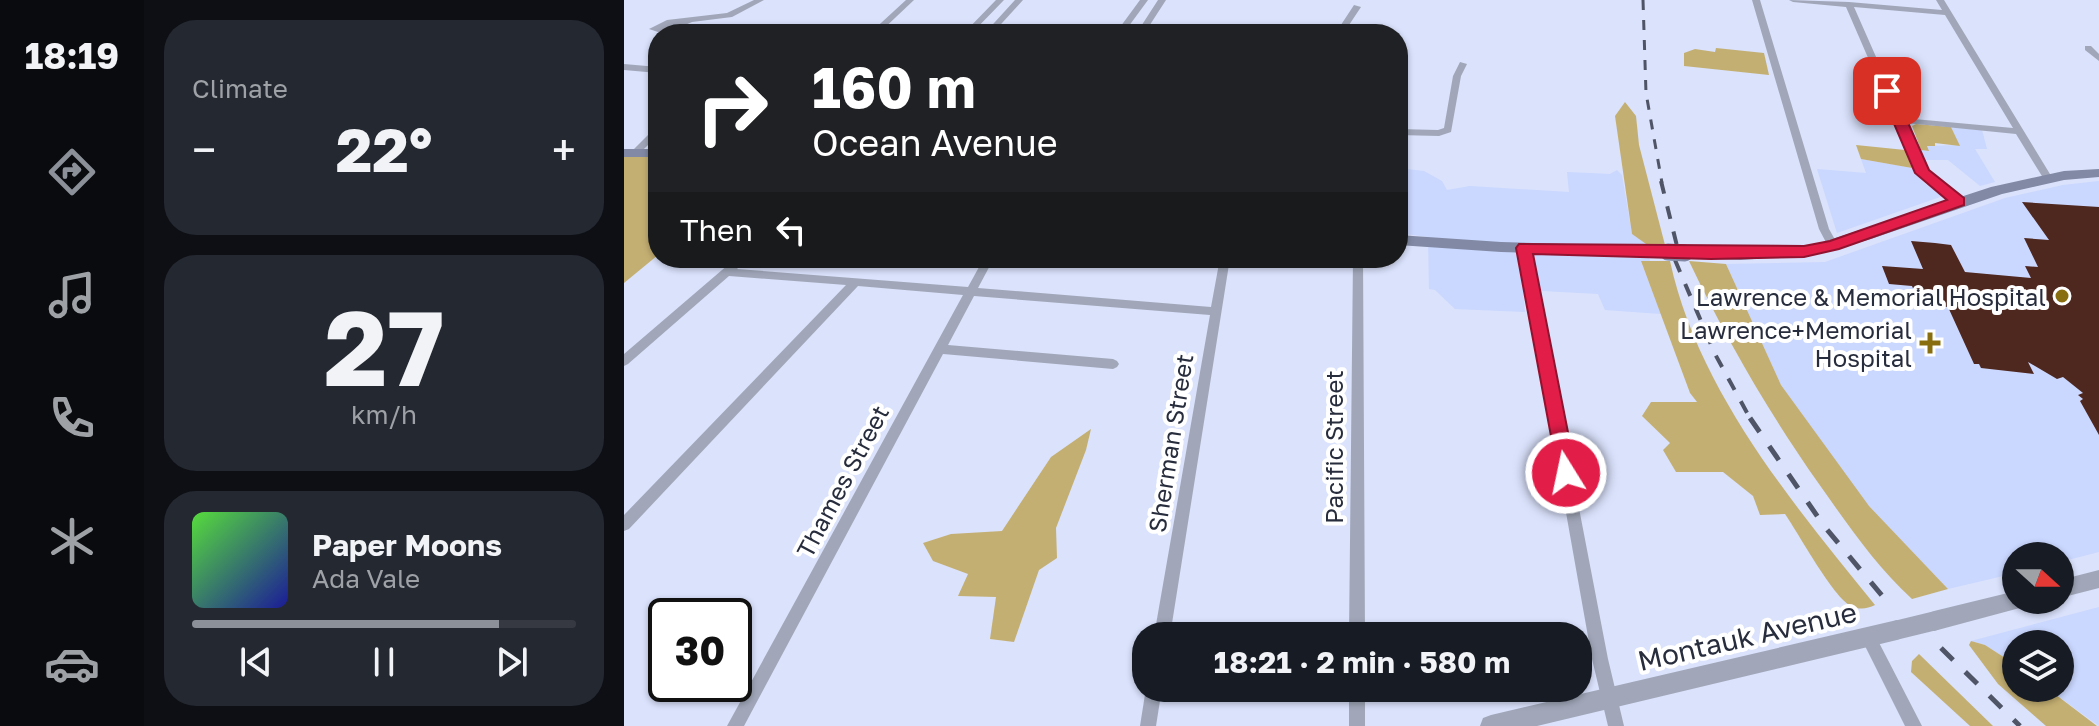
<!DOCTYPE html>
<html lang="en">
<head>
<meta charset="utf-8">
<style>
  :root { --surface:#171b24; --page:#242831; --text:#f1f3f6; --muted:#9ea1a6; --line:#363941; --accent:#8c9099 }
  body { margin:0; font-family:"Golos Text",sans-serif; background:var(--page); color:var(--text); height:100vh; display:flex; flex-direction:column; font-size:30px; white-space:nowrap }
  * { box-sizing:border-box; margin:0 }
  p { font-size:26px; color:var(--muted) }
  .icon { flex:none; width:44px; height:44px; fill:none; stroke:currentColor; stroke-width:2; stroke-linecap:round; stroke-linejoin:round }
  .map { position:relative; flex:1; overflow:hidden }
  .drawer { display:flex; flex-direction:column; gap:20px; padding:20px; background:#0d0f14; width:480px }
  .drawer>* { flex:none }
  .top-card { position:absolute; left:24px; top:24px; width:760px; height:244px; border-radius:32px; box-shadow:0 2px 6px #0004; background:#202124; color:#fff; overflow:hidden }
  .needle { width:52px; rotate:111deg }
  .fabs { position:absolute; left:1378px; top:542px; display:grid; gap:16px }
  .fabs a { display:grid; place-items:center; width:72px; height:72px; border-radius:50%; background:var(--surface); box-shadow:0 2px 6px #0004; font-size:40px }
  .speed { position:absolute; left:24px; top:598px; display:flex; gap:16px; font-size:40px; font-weight:700; text-align:center }
  .speed>* { display:grid; place-content:center; width:104px; height:104px; border-radius:50%; background:var(--surface); box-shadow:0 2px 6px #0004; line-height:1 }
  .speed .limit { border:4px solid #111; border-radius:12px; background:#fff; color:#111 }
  .pin { position:absolute; display:grid; place-items:center; width:68px; height:68px; color:#fff; margin:-34px; border-radius:16px; box-shadow:0 4px 12px #0006 }
  .me { position:absolute; width:88px; margin:-44px; rotate:350deg; stroke-linejoin:round; filter:drop-shadow(0 0 6px #0008) }
  .turn { display:flex; align-items:center; gap:28px; height:168px; padding:0 32px; font-size:36px }
  .turn .icon { width:104px; height:104px; stroke-width:2.5 }
  .turn b { display:block; font-size:56px; line-height:68px }
  .then { display:flex; align-items:center; height:76px; padding:0 32px; background:#0003; gap:16px; font-size:30px }
  .big { font-size:60px; font-weight:700; line-height:1.1 }
  .drawer .card { flex:1; display:flex; flex-direction:column; justify-content:center; gap:12px; min-width:0; padding:0 28px; border-radius:32px; background:var(--page) }
  .drawer .dial { align-items:center; gap:0 }
  .dial b { font-size:104px; line-height:1 }
  .song { display:flex; align-items:center; gap:24px }
  .cover { width:96px; height:96px; border-radius:12px; background:linear-gradient(135deg,hsl(110 70% 55%),hsl(240 70% 35%)) }
  .played { height:8px; border-radius:4px; background:linear-gradient(90deg,var(--accent) 80%,var(--line) 80%) }
  .keys { display:flex; justify-content:space-around; direction:ltr }
  .heat { display:flex; justify-content:space-between; align-items:center; font-size:44px; direction:ltr }
  .trip { position:absolute; left:508px; top:622px; width:460px; height:80px; border-radius:32px; background:var(--surface); box-shadow:0 2px 6px #0004; font-weight:700; line-height:80px; text-align:center }
  main { display:flex; flex:1; min-height:0 }
  .dock { display:flex; flex-direction:column; width:144px; justify-content:space-around; align-items:center; background:#090b0e; color:var(--muted) }
  .dock .icon { width:56px; height:56px }
  .dock .current { color:var(--accent) }
  .dock b { font-size:36px; color:var(--text) }
  .map>svg:first-child { display:block }
</style>
</head>
<body>
<main>
<nav class="dock">
<b>18:19</b>
<svg class="icon current" aria-label="directions" viewBox="0 0 24 24"><path d="M12 3l9 9-9 9-9-9zM9 14v-3h6M13 9l2 2-2 2"/></svg>
<svg class="icon" aria-label="music" viewBox="0 0 24 24"><path d="M9 18V5l10-2v13"/><circle cx="6" cy="18" r="3"/><circle cx="16" cy="16" r="3"/></svg>
<svg class="icon" aria-label="phone" viewBox="0 0 24 24"><path d="M5 4h4l2 5-3 2q2 4 5 5l2-3 5 2v4C11 20 4 13 5 4z"/></svg>
<svg class="icon" aria-label="climate" viewBox="0 0 24 24"><path d="M12 3v18M4 7l16 10M4 17L20 7"/></svg>
<svg class="icon" aria-label="car" viewBox="0 0 24 24"><path d="M5 17H2v-5l4-1 3-4h7l3 4 3 1v5h-3M9 17h6M6 11h13"/><circle cx="7" cy="17" r="2"/><circle cx="17" cy="17" r="2"/></svg>
</nav>
<section class="drawer">
<div class="card"><p>Climate</p>
<div class="heat"><a>−</a><b class="big">22°</b><a>+</a></div>
</div>
<div class="card dial"><b>27</b><p>km/h</p></div>
<div class="card">
<div class="song"><i class="cover"></i><div><b>Paper Moons</b><p>Ada Vale</p></div></div>
<div class="played"></div>
<div class="keys"><svg class="icon" aria-label="previous" viewBox="0 0 24 24"><path d="M18 5L8 12l10 7zM5 5v14"/></svg><svg class="icon" aria-label="pause" viewBox="0 0 24 24"><path d="M8 5v14M16 5v14"/></svg><svg class="icon" aria-label="next" viewBox="0 0 24 24"><path d="M6 5l10 7-10 7zM19 5v14"/></svg></div>
</div>
</section>
<div class="map">
<svg width="1475" height="726" viewBox="0 0 1475 726">
  <rect width="100%" height="100%" fill="#dae2fc"/>
  <path fill="#cad7fe" d="M1327,127L1358,130L1363,149H1351L1371,182L1356,186L1324,160H1301L1297,150L1305,151L1303,146L1335,145Z
    M1237,159L1288,168L1300,183L1319,196L1213,233L1193,169L1242,173Z
    M774,168L800,171L818,181L823,190L846,186L945,192L943,172L986,174L993,170L998,175L1008,234L1022,244L1026,261L1017,262L1037,314L981,310L974,294L899,290L901,312L831,309L811,290L805,289L804,237L774,233Z
    M1475,181V552L1436,562V556H1392V573L1324,589L1242,503L1157,385L1102,264L1201,262L1381,198L1439,185Z
    M1475,607V726L1423,688H1436V644H1392V665L1361,645L1347,641Z"/>
  <path fill="#c4af72" d="M1092,48L1140,53L1145,75L1060,66V53L1071,49L1091,52Z
    M1001,102L1012,116L1015,145L1041,245L1022,244L1008,234L991,116Z
    M1292,124L1327,127L1336,146L1311,143V146H1303L1305,151L1297,150L1288,126Z
    M1232,145L1281,150L1288,168L1237,159Z
    M0,153H34V255L0,283Z
    M1017,261H1046C1074,391 1170,505 1251,605C1243,609 1235,610 1227,606C1209,597 1175,534 1161,514L1136,515L1129,496L1099,472H1052L1039,450L1046,443L1018,416L1027,402H1073L1066,393Z
    M1065,261L1102,264L1157,385L1245,506L1324,589L1288,599C1251,565 1224,525 1195,484C1145,413 1102,339 1065,261Z
    M467,429L462,450L432,528L433,558L415,570L390,642L366,639L372,597L334,596L344,574L309,561L299,543L327,534L378,531L427,457Z
    M1347,641L1361,645L1392,665V688H1423L1473,726H1422L1374,684L1345,645Z
    M1295,654L1369,726H1346L1287,672L1288,661Z"/>
  <path fill="#4e271f" d="M1398,202L1475,207V435L1456,401L1459,399L1454,395L1459,393L1439,377L1433,379L1404,362L1410,374L1357,368L1355,364H1350L1324,307L1296,304L1288,286L1265,284L1258,266L1299,269L1287,241L1311,243L1327,245L1341,272L1407,278L1401,266L1414,267L1400,238L1425,240Z"/>
  <g fill="none" stroke-linecap="round" stroke-linejoin="round">
    <path fill="#a1a7b9" fill-rule="evenodd" d="M130,0H140L108,17L68,22L40,34L25,29L43,20L103,13Z
      M282,0H290L254,34H245Z
      M372,0H380L347,34H339Z
      M391,0H399L368,34H360Z
      M516,0H524L499,34H491Z
      M534,0H542L520,34H512Z
      M1128,0H1136L1205,229L1214,245L1213,248H1205L1195,229Z
      M1165,0L1225,2L1318,10L1312,0H1320L1429,179L1427,181H1421L1392,134L1282,123L1303,171L1339,201L1334,204L1330,203L1294,173L1222,7L1169,2ZM1230,7L1321,15L1389,128L1279,118Z
      M730,5L737,7L719,34H711Z
      M1461,46H1467L1475,54V61L1461,50Z
      M836,62L843,64L837,76L827,132L815,136L774,135V129L814,130L820,128L829,76Z
      M0,64L34,67V73L0,70Z
      M34,127V135L14,155H8V151L31,128Z
      M900,244L905,248L984,659L1000,726H984L968,659L895,248Z
      M112,258H124L113,269L344,287L360,258H370L354,288L587,307L596,258H606L546,636H530L586,315L350,296L324,345L489,359L493,361L495,364L493,367L489,369L319,354L120,726H103L339,295L234,286L5,529L0,531V515L222,285L105,276L4,364L0,366V354Z
      M729,258H739L741,636H725Z
      M1244,628L1249,631L1298,726H1281L1236,636L1239,631Z
      M522,688H538L532,726H516Z
      M725,688H741V726H725Z"/>
    <path fill="#a1a7b9" fill-rule="evenodd" d="M1475,570V588L1436,598V580Z
      M1392,591V600H1402L1399,607L1392,609L1310,631L1303,628L1300,621L1303,614L1310,611Z
      M1273,620L1280,623L1283,630L1280,637L1273,640L913,726H856L859,718L867,715Z"/>
    <path fill="#8189a4" fill-rule="evenodd" d="M0,149H34V157H0Z
      M1475,169V177L1440,180L1378,194L1247,239L1190,255L1116,260L1061,258L1053,253L1061,248L1135,249L1190,245L1367,187L1440,171Z
      M774,235L877,242L1044,247L1052,252L1044,257L877,252L774,245Z"/>
    <path stroke="#4f5567" stroke-width="3" stroke-dasharray="10 10" stroke-linecap="butt" d="M1019,0L1022,93L1038,183"/>
    <path stroke="#4f5567" stroke-width="4" stroke-dasharray="13 13" stroke-linecap="butt" d="M1037,181L1053,246
      M1051,260L1091,354L1127,420"/>
    <path stroke="#4f5567" stroke-width="5" stroke-dasharray="17 17" stroke-linecap="butt" d="M1126,418L1200,526L1265,604
      M1317,648L1396,726"/>
    <path stroke="#a1a7b9" stroke-width="19" d="M1273,630L1310,621"/>
    <path stroke="#8189a4" stroke-width="17" d="M1044,252L1061,253"/>
  </g>
  <path fill="#e11d48" stroke="#92132f" stroke-width="2" d="M1263,87L1270,91L1305,170L1340,198V205L1215,249L1180,257L1087,259L909,254L952,473L949,479L942,482L935,479L892,248L895,244L1180,246L1206,241L1323,200L1291,173L1256,91Z"/>
  <g fill="#896e0f" stroke="#fff" stroke-width="3">
    <circle cx="1438" cy="296" r="8"/>
    <path d="M1302 331h8v8h8v8h-8v8h-8v-8h-8v-8h8z"/>
  </g>
  <g text-anchor="middle" dominant-baseline="central" stroke-width="8" stroke-linejoin="round" paint-order="stroke">
    <g font-size="24" fill="#282d3d" stroke="#fff" text-anchor="end">
      <text x="1422" y="296">Lawrence &amp; Memorial Hospital</text>
      <text x="1288" y="329">Lawrence+Memorial<tspan x="1288" dy="28">Hospital</tspan></text>
    </g>
    <g font-size="24" fill="#282d3d" stroke="#fff">
      <text transform="translate(546 443) rotate(-81)">Sherman Street</text>
      <text transform="translate(709 447) rotate(-90)">Pacific Street</text>
      <text transform="translate(218 481) rotate(-62)">Thames Street</text>
    </g>
    <g font-size="28" fill="#282d3d" stroke="#fff">
      <text transform="translate(1123 636) rotate(-13)">Montauk Avenue</text>
    </g>
  </g>
</svg>
<div class="fabs">
<a><svg class="needle" viewBox="-14 -14 28 28"><path d="M0-13l5 13h-10z" fill="#e53935"/><path d="M0 13l5-13h-10z" fill="#9ea1a6"/></svg></a>
<a><svg class="icon" aria-label="layers" viewBox="0 0 24 24"><path d="M12 4l9 5-9 5-9-5zM3 14l9 5 9-5"/></svg></a>
</div>
<div class="speed"><div class="limit">30</div></div>
<div class="pin" style="left:1263px;top:91px;background:#d93025"><svg class="icon" aria-label="arrive" viewBox="0 0 24 24"><path d="M6 21V4h12l-3 4 3 4H6"/></svg></div>
<svg class="me" style="left:942px;top:473px" viewBox="-20 -20 40 40"><circle r="17" fill="#e11d48" stroke="#fff" stroke-width="3"/><path d="M0-11L8 9 0 5-8 9z" fill="#fff"/></svg>
<div class="trip">18:21 · 2 min · 580 m</div>
<div class="top-card">
<div class="turn"><svg class="icon" aria-label="right" viewBox="0 0 24 24"><path d="M7 20v-9h11M14 6l5 5-5 5"/></svg><div><b>160 m</b>Ocean Avenue</div></div>
<div class="then">Then<svg class="icon" aria-label="left" viewBox="0 0 24 24"><path d="M17 20v-9H6M10 6l-5 5 5 5"/></svg></div>
</div>
</div>
</main>
</body>
</html>
